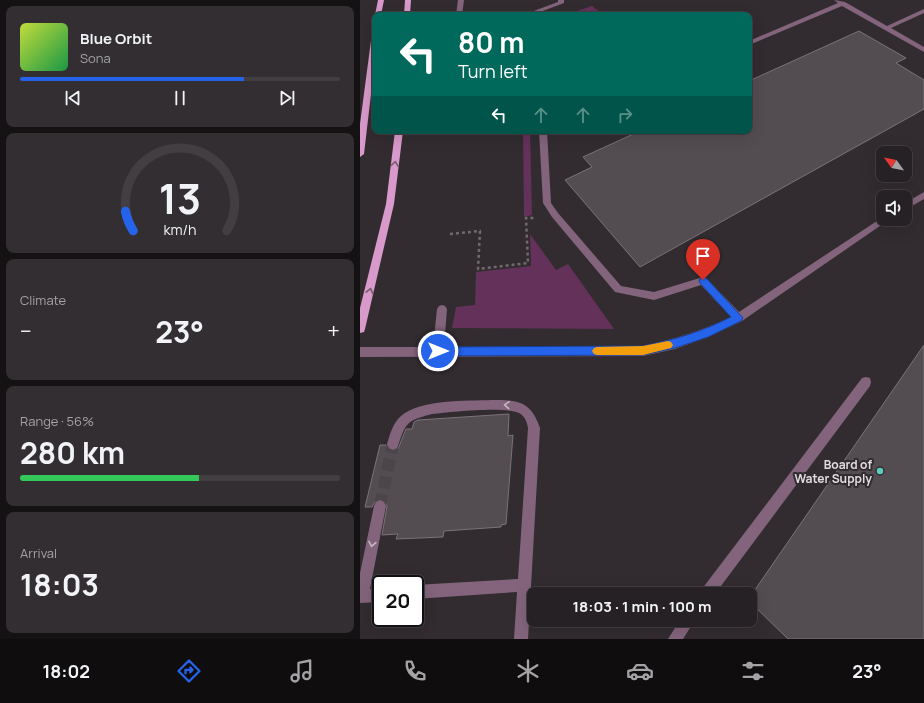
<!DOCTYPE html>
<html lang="en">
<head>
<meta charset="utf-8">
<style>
  :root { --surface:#262124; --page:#322e31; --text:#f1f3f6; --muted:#a4a3a6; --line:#423e41; --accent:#2563eb }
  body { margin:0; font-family:Manrope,sans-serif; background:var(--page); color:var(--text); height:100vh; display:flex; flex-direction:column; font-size:15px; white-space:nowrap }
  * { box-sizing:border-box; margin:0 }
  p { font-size:13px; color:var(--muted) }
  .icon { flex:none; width:22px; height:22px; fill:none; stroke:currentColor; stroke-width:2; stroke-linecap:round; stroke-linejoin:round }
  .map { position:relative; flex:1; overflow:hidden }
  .sheet { display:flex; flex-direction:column; gap:6px; padding:6px; background:#151214; width:360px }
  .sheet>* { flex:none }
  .hud { position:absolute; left:12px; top:12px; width:380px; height:122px; border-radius:8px; box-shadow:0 4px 16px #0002,0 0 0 1px var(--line); background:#00695c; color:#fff; overflow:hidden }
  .needle { width:26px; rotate:303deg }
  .controls { position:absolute; left:516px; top:146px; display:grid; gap:8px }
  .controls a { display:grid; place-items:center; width:36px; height:36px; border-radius:8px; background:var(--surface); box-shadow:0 4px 16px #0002,0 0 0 1px var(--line); font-size:20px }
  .speed { position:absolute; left:12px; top:575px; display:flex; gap:8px; font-size:20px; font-weight:700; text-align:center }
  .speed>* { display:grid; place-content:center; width:52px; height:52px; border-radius:50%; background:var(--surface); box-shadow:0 4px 16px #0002,0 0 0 1px var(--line); line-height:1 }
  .speed .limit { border:2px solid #111; border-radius:6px; background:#fff; color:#111 }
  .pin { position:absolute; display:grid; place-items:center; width:34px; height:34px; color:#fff; margin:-41px -17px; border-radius:50% 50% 50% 0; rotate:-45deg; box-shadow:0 0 4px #0007 }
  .pin .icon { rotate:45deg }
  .me { position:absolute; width:44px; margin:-22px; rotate:90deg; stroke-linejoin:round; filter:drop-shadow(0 0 3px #0008) }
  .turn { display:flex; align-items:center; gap:14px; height:84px; padding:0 20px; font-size:18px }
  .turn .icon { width:52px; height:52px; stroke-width:2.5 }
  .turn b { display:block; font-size:28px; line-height:34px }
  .lanes { display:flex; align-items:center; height:38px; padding:0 20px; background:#0003; justify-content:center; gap:20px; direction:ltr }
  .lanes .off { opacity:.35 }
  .big { font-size:30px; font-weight:700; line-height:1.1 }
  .sheet .widget { flex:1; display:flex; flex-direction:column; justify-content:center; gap:6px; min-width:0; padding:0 14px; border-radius:8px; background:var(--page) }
  .sheet .dial { align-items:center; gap:0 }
  .dial svg { height:104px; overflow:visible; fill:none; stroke:var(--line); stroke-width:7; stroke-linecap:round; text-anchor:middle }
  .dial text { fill:var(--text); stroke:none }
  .song { display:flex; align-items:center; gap:12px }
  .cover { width:48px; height:48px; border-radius:6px; background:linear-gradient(135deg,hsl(70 70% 55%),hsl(140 70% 35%)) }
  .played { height:4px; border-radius:2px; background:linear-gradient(90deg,var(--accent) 70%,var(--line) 70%) }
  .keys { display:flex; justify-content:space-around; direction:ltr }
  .heat { display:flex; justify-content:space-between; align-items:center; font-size:22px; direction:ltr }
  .charge { height:6px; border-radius:3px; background:linear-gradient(90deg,#34c759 56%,var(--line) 0) }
  .trip { position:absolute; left:167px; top:587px; width:230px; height:40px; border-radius:8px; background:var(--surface); box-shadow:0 4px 16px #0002,0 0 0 1px var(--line); font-weight:700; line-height:40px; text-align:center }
  .menu { display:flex; height:64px; justify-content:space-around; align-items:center; background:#0f0d0e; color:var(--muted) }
  .menu .icon { width:28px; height:28px }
  .menu .selected { color:var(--accent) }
  .menu b { font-size:18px; color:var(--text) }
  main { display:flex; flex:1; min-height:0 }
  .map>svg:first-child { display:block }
</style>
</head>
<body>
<main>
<section class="sheet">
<div class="widget">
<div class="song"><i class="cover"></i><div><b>Blue Orbit</b><p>Sona</p></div></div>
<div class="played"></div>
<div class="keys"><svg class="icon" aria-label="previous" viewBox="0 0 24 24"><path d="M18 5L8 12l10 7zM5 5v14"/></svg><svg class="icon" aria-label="pause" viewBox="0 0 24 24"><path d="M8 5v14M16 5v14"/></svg><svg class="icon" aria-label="next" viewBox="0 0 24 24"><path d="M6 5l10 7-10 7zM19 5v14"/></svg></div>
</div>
<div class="widget dial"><svg viewBox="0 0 100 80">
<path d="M14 69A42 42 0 1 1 86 69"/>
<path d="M14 69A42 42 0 0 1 8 54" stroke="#2563eb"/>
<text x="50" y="56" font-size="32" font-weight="700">13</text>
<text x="50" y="72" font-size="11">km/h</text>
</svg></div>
<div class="widget"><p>Climate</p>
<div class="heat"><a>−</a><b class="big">23°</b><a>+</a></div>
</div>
<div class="widget"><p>Range · 56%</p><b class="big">280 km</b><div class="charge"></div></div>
<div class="widget"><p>Arrival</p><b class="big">18:03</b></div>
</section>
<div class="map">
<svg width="564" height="639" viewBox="0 0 564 639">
  <rect width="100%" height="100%" fill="#322c30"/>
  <path fill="#64315b" d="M232,6L244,15H205Z
    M163,131H170L172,215L164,217Z
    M170,234L196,270L208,264L254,329L92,328L96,307L115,305L116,272L171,266Z"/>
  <path fill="#534c51" stroke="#7a7378" d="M499,31L546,58L536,63L564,80V109L280,267L205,180L232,167L223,157L280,131H389V81Z
    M564,345V639H428L390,602V597Z
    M149,414L148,436L153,435L146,524L141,525V527L84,531L83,537L36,539L38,534L22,535L27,506L25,501L19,499L15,501L12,507H5L20,445H26L28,449L32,451L38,449L46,429H52L54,422L58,420Z"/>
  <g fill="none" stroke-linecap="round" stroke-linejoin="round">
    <path stroke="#4c464a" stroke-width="12" stroke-dasharray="12 6" stroke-linecap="butt" d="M20,506L33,444"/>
    <path stroke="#706a6e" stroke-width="2.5" stroke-dasharray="3 3" stroke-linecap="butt" d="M90,234L120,231L118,269L168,263L166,218H174"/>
    <path fill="#83647c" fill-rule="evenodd" d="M98,0H104L102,15H96Z
      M198,0H204V3L172,15H163L198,2Z
      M474,0L485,2L527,26L564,9V13L531,28L564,47V52L482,6L389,45V41L478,3Z
      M179,131H187L191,203L198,213L261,286L294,292L343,277L346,278L379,312L523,217V219H530L382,321L348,337L315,349L283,356L0,357V347H73L77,309L79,306L82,305L85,306L87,309L84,347L283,346C315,339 341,331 371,317L341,285L294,300L255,292L192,217L183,203Z
      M564,192V199L545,210V203Z
      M506,377L510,378L511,382L510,386L355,594H340L342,589L502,378Z
      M132,400C158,400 171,401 180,428L168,639H154L157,592L55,599V585L158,579L168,428C167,422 165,416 159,413C145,406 89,412 72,414C65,416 55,418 49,423C42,430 41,439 37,448L33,450L29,448L27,444C30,434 33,423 41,416C61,399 106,401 132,400Z
      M20,500L24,502L26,506L10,589L21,588V602L0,603V573L14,506L16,502Z
      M320,620H335L323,639H308Z"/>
    <path fill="#d899cb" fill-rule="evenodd" d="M18,0H24L21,15H15Z
      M45,0H51L50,15H44Z
      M15,31V60L4,154L0,157V124L12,33Z
      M35,131H43L34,204L5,329L4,332L0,333V308L26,204Z"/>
  </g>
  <defs><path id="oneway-chevron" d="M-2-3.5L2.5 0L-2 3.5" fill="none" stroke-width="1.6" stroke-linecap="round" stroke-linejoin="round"/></defs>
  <g stroke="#74586e">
    <use href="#oneway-chevron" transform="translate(35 164) rotate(-82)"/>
    <use href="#oneway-chevron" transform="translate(10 291) rotate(-76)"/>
  </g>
  <g stroke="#c5b8c2">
    <use href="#oneway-chevron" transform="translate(147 405) rotate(-177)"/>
    <use href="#oneway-chevron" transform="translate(12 544) rotate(101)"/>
  </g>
  <path fill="#2563eb" stroke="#184099" d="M343,277L346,278L383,318L381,321L348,337L315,348L283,355L78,356L74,354L73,351L74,348L78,347L283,346C317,339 341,332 371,317L340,283L339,280Z"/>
  <path fill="#f59e0b" d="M308,341L311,342L313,345L311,348L283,355H237L234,354L232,351L234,348L237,347L283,346Z"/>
  <circle fill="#59cebf" stroke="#322c30" stroke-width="1.5" cx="520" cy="471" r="4"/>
  <g text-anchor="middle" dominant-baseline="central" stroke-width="4" stroke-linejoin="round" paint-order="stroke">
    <g font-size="12" font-weight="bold" fill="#e1dce0" stroke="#322c30" text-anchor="end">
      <text x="512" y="464">Board of<tspan x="512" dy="14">Water Supply</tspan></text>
    </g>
  </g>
</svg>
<div class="controls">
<a><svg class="needle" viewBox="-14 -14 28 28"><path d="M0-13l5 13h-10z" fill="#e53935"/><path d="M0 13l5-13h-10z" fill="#a4a3a6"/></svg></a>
<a><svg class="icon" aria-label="sound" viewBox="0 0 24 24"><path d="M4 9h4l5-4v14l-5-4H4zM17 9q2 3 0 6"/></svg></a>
</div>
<div class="speed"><div class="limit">20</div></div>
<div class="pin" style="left:343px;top:280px;background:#d93025"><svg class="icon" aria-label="arrive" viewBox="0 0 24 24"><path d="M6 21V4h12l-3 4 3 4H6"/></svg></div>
<svg class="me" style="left:78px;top:351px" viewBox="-20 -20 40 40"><circle r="17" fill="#2563eb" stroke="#fff" stroke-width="3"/><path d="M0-11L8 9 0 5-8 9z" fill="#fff"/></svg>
<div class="trip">18:03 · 1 min · 100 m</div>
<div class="hud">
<div class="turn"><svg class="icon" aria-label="left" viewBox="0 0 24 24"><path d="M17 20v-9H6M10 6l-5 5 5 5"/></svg><div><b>80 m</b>Turn left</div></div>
<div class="lanes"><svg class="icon" aria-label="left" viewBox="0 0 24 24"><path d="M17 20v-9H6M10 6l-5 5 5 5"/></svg><svg class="icon off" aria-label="ahead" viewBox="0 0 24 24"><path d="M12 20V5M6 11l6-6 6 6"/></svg><svg class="icon off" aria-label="ahead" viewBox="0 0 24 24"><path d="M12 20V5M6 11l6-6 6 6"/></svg><svg class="icon off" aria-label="right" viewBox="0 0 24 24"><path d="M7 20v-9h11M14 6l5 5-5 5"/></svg></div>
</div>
</div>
</main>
<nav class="menu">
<b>18:02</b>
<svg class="icon selected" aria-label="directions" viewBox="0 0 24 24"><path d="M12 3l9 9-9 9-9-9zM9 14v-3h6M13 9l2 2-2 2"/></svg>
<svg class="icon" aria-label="music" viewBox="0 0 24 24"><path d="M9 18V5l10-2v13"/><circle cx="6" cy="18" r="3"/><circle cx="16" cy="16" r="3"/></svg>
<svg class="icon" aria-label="phone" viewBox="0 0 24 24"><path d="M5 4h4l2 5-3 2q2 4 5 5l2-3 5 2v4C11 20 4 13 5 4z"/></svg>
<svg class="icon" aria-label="climate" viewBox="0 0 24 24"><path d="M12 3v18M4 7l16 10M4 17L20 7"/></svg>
<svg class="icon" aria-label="car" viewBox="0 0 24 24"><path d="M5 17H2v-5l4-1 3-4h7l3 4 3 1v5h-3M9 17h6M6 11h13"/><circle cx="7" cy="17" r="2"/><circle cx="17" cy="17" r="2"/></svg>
<svg class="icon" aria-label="filters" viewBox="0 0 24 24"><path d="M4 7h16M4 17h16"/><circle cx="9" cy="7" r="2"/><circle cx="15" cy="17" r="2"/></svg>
<b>23°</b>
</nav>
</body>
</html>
